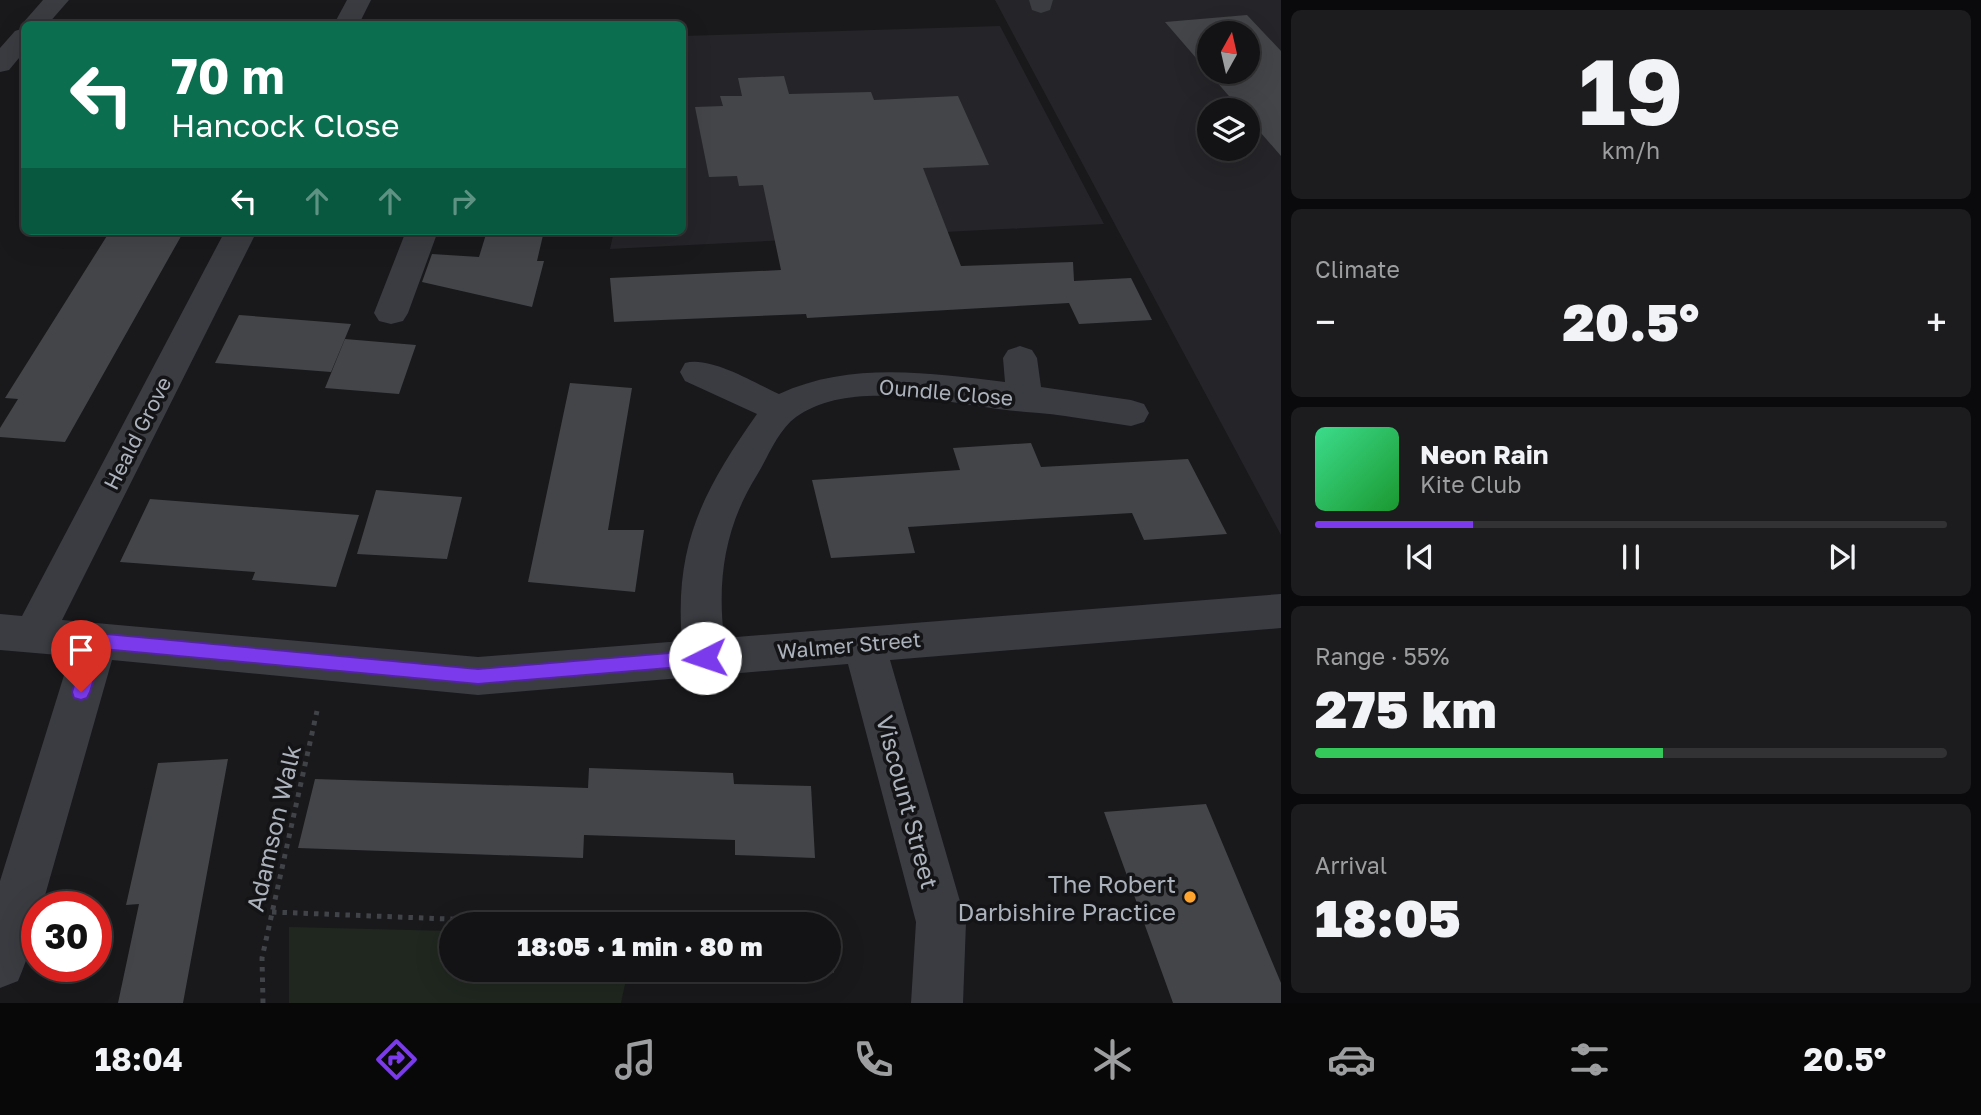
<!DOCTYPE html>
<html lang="en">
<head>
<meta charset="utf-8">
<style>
  :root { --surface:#131315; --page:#1c1c1e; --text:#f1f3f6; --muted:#9d9ea0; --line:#323234; --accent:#7c3aed }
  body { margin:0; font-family:"Golos Text",sans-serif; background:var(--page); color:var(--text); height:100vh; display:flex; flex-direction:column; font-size:26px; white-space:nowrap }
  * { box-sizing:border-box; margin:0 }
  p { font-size:23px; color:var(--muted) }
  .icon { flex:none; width:38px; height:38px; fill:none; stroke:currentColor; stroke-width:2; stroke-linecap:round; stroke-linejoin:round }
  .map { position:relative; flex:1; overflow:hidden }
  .sheet { display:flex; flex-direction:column; gap:10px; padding:10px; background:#0a0a0c; width:700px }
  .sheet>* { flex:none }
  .banner { position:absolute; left:21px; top:21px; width:665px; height:214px; border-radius:10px; box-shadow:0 7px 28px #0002,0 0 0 2px var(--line); background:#0b6e4f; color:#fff; overflow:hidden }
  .needle { width:46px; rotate:8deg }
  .tools { position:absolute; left:1197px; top:21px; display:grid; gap:14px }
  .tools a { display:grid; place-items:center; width:63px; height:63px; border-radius:50%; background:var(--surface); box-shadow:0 7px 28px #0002,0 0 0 2px var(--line); font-size:35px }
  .speed { position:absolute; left:21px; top:891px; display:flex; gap:14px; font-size:35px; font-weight:700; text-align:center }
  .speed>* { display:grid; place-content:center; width:91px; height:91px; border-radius:50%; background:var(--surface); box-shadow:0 7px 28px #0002,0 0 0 2px var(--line); line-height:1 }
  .speed .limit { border:10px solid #d22; background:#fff; color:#111 }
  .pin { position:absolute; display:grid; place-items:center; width:60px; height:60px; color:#fff; margin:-72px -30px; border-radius:50% 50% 50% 0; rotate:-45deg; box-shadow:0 0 7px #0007 }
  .pin .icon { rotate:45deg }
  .me { position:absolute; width:77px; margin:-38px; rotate:266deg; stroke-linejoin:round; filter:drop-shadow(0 0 5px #0008) }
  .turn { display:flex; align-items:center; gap:24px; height:147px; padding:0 35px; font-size:32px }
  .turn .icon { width:91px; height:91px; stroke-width:2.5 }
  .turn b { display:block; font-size:49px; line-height:60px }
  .lanes { display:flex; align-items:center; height:66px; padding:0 35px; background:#0003; justify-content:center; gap:35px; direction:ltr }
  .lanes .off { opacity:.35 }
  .big { font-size:52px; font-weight:800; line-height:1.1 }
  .sheet .card { flex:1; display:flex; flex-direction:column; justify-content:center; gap:10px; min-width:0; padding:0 24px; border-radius:10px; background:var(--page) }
  .sheet .dial { align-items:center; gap:0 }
  .dial b { font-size:91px; line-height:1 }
  .song { display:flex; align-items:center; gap:21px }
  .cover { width:84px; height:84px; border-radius:10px; background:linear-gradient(135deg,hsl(150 70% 55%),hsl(130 70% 35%)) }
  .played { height:7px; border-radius:4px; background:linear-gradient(90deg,var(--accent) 25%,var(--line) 25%) }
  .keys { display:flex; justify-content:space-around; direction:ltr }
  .heat { display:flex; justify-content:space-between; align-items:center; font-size:38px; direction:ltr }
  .charge { height:10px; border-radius:5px; background:linear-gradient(90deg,#34c759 55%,var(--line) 0) }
  .trip { position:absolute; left:439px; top:912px; width:402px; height:70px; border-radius:35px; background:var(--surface); box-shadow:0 7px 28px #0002,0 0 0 2px var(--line); font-weight:800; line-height:70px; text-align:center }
  .menu { display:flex; height:112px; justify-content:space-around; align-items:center; background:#080808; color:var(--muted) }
  .menu .icon { width:49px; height:49px }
  .menu .active { color:var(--accent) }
  .menu b { font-size:32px; color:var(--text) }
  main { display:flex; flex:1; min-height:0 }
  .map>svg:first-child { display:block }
</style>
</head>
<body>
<main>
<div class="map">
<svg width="1281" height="1003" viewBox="0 0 1281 1003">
  <rect width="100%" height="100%" fill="#19191c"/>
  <path fill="#252529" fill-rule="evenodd" d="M995,0H1281V535ZM1209,33H1248V72H1209ZM1209,110H1248V149H1209Z
    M1000,26L1104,224L610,249L614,231H682L683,36Z"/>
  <path fill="#1f271f" d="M289,927L451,931L452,970H628L621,1003H289Z"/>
  <path fill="#434549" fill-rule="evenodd" d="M1247,15L1281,51V156L1248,118V110H1241L1165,22ZM1209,33H1248V72H1209Z
    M784,76L789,94L871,92L874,100L958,96L989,165L923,168L961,266L1073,262L1074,281L1131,278L1152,320L1079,324L1069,303L807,318L806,314L614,322L610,278L781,270L763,185L739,186L737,176L709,177L695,107L723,106L720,96H742L738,78Z
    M110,231H184L65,442L0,437V428L18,399L5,398Z
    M487,231H544L537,261H544L532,307L422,282L432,254L479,257Z
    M239,315L314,321L351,324L331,372L215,363Z
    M345,339L416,345L399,394L325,388Z
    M570,383L632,388L608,530H644L635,592L528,582Z
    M1031,443L1041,467L1188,459L1227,534L1144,540L1132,513L1030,519L908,527L915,553L831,558L812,480L960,470L953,448Z
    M376,490L462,497L447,559L357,554Z
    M150,499L253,507L359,515L336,587L252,580L255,572L120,562Z
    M228,759L183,1003H118L139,904L126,905L158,763Z
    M589,768L733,773L734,784L811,786L815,858L735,855V840L584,835L583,858L298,848L315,779L588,788Z
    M1206,804L1281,983V1003H1173L1104,812Z"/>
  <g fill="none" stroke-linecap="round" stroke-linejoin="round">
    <path stroke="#404348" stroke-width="5" stroke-dasharray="4.5 6" stroke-linecap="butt" d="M272,912L573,924
      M830,969L837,971
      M263,1003L262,958L317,711"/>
    <path fill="#3a3c41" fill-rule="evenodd" d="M43,0H69L48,24H24V27L22,24Z
      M347,0H371L359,24H334Z
      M1029,0H1053L1050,10L1041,13L1032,10Z
      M24,28V52L9,70L0,72V48L15,31Z
      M225,231H257L62,620L478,657L682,641C674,545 703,491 757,414L685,381L680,372L685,363C711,356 754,383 779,394C850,361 930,373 1005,382L1003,358L1008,350L1020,346L1032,350L1037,358L1041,387L1131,400L1144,404L1149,413L1144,422L1131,426C1096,421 1060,414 1026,412C960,407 854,375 796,417C778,430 768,457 757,475C725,526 717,579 724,638L1281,594V628L890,660L966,922L963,1003H911L916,922L848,664L478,695L112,660L42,906H37C37,932 28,957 18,981L0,988V881L70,656L0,650V614L22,616Z
      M406,231H438L408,313L403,321L391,324L379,321L374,313Z"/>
  </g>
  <path fill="#7c3aed" stroke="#51269a" stroke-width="2" d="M96,633L478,669L705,650L711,652L714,658L711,663L705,665L478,684L103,649L90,692L87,698L81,700L74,698L72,692L88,641L90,635Z"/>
  <circle fill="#ffa42e" stroke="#141417" stroke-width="2.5" cx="1190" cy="897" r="7"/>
  <g text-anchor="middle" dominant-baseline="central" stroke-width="7" stroke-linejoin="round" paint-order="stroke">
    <g font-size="21" fill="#abb2bc" stroke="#141417">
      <text transform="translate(946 392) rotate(5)">Oundle Close</text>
      <text transform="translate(137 433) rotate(-63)">Heald Grove</text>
      <text transform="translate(849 645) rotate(-5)">Walmer Street</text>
    </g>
    <g font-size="24" fill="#abb2bc" stroke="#141417">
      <text transform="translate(908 802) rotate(75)">Viscount Street</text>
      <text transform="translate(273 828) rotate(-77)">Adamson Walk</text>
    </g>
    <g font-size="24" fill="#abb2bc" stroke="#141417" text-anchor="end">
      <text x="1176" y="883">The Robert<tspan x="1176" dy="28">Darbishire Practice</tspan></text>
    </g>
  </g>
</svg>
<div class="tools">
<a><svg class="needle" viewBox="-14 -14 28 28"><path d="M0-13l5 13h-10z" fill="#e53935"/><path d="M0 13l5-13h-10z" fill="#9d9ea0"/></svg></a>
<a><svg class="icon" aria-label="layers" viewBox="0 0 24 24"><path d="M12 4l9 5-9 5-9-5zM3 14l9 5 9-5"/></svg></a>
</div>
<div class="speed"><div class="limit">30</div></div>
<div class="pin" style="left:81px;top:692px;background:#d93025"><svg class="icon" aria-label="arrive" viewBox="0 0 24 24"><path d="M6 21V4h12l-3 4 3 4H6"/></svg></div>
<svg class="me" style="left:705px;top:658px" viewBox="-20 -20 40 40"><circle r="19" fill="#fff"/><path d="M0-13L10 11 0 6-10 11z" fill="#7c3aed"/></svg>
<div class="trip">18:05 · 1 min · 80 m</div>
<div class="banner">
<div class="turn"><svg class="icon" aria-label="left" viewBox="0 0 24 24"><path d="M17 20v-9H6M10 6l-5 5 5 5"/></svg><div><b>70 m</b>Hancock Close</div></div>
<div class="lanes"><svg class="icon" aria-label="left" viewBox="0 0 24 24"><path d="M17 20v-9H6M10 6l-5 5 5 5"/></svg><svg class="icon off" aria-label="ahead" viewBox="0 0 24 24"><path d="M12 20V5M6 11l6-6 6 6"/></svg><svg class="icon off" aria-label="ahead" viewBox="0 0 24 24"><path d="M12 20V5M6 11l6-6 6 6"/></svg><svg class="icon off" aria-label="right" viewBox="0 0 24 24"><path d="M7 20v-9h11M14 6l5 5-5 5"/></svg></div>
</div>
</div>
<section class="sheet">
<div class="card dial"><b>19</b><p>km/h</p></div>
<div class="card"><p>Climate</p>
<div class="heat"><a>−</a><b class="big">20.5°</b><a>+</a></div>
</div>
<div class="card">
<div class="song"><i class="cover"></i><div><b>Neon Rain</b><p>Kite Club</p></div></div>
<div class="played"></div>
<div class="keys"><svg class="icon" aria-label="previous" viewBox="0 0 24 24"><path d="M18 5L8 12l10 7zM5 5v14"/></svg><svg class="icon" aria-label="pause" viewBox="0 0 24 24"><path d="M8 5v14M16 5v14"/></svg><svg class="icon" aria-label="next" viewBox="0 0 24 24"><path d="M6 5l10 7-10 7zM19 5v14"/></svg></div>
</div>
<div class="card"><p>Range · 55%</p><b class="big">275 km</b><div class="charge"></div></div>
<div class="card"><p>Arrival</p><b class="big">18:05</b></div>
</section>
</main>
<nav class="menu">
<b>18:04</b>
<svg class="icon active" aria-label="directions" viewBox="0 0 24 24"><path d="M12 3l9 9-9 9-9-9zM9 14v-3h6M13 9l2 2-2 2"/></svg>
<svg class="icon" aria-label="music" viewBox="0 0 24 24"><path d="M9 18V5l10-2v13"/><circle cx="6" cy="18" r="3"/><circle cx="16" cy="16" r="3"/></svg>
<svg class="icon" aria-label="phone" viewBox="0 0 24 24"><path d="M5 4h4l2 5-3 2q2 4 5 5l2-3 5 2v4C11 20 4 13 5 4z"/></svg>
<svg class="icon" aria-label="climate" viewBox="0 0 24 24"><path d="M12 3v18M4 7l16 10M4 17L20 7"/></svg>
<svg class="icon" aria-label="car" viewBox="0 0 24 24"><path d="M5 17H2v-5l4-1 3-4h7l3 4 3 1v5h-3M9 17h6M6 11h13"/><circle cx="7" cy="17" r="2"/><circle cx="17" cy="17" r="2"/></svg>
<svg class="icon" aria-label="filters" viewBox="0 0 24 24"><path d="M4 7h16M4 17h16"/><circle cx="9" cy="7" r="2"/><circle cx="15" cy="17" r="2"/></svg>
<b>20.5°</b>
</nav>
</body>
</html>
